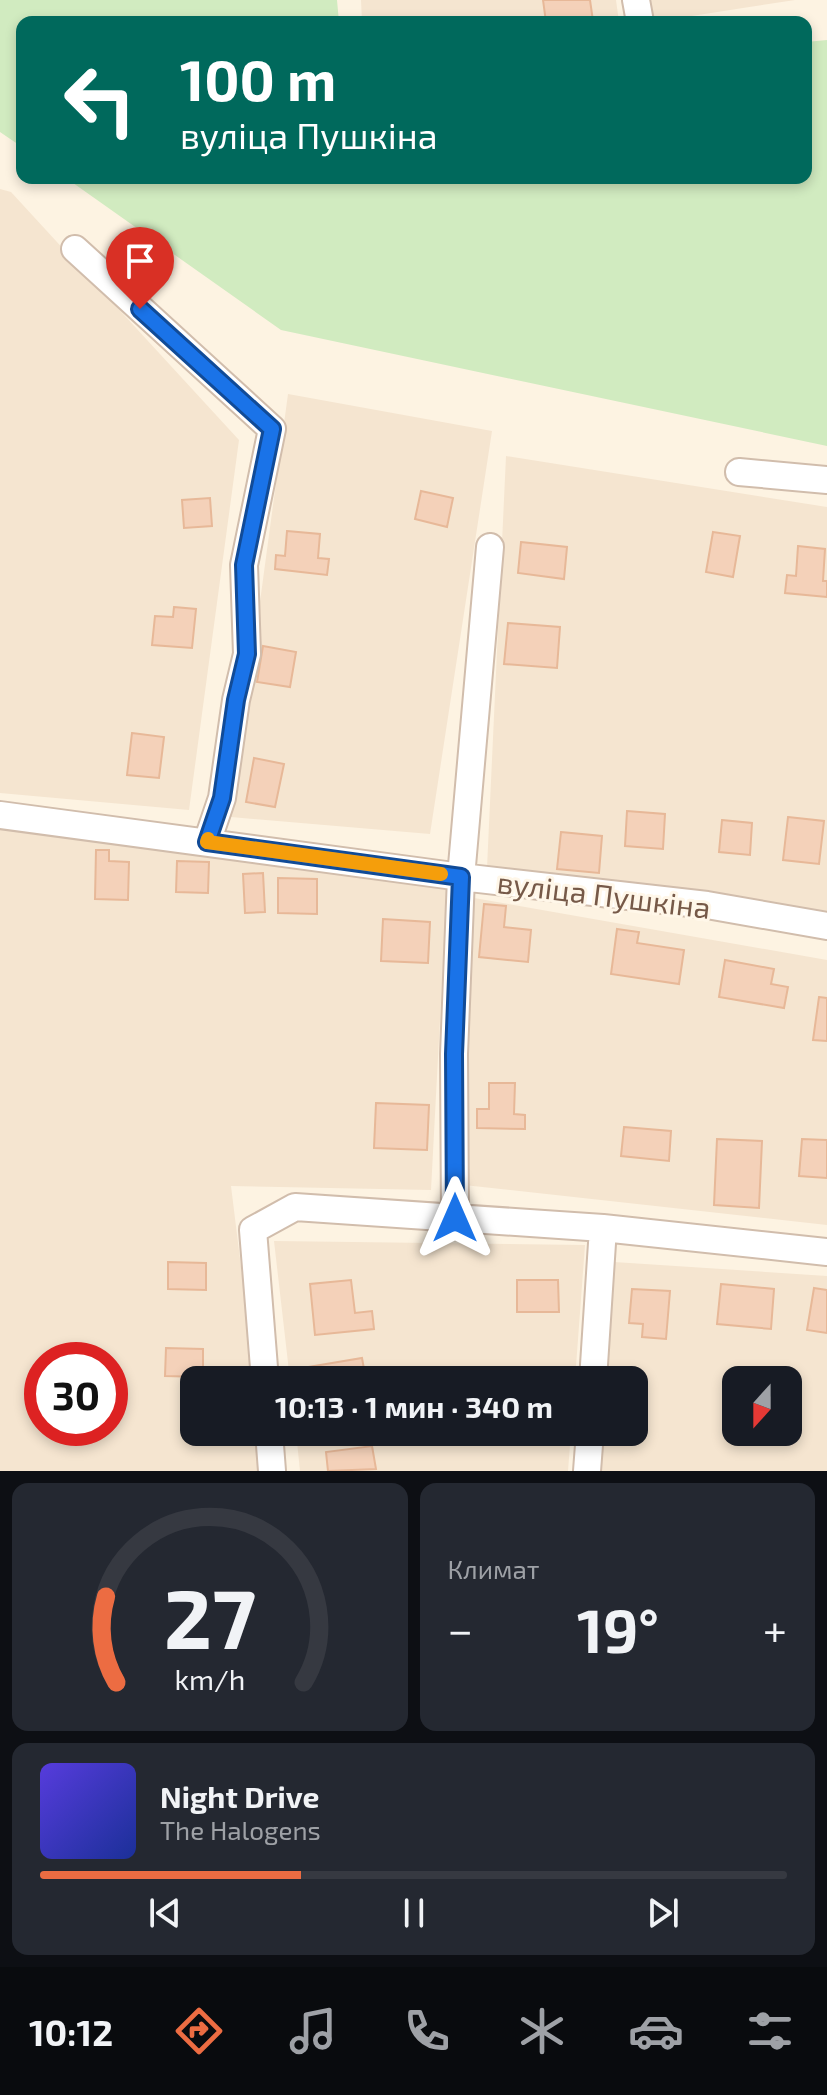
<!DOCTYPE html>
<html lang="ru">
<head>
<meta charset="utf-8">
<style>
  :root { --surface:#171b24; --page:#242831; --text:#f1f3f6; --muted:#9ea1a6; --line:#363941; --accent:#ec6c42 }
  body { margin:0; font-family:"Exo 2",sans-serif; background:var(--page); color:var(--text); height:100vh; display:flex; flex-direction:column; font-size:30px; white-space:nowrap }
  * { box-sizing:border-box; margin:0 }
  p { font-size:26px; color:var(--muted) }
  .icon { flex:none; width:44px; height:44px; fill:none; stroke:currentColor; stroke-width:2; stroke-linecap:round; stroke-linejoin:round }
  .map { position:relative; height:1471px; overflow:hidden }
  .side { display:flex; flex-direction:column; gap:12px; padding:12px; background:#0d0f14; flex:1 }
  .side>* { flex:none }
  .hud { position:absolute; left:16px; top:16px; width:796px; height:168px; border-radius:16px; box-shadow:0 4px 12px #0003; background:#00695c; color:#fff; overflow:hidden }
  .needle { width:52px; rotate:201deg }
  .tools { position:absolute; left:722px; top:1366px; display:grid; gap:16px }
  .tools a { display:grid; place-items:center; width:80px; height:80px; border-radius:16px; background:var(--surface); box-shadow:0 4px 12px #0003; font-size:40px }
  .speed { position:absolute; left:24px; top:1342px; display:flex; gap:16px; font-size:40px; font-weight:700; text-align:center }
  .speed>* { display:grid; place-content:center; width:104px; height:104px; border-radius:50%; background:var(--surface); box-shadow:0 4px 12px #0003; line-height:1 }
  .speed .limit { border:12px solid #d22; background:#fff; color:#111 }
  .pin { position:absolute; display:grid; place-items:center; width:68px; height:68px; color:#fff; margin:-82px -34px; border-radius:50% 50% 50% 0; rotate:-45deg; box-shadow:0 0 8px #0007 }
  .pin .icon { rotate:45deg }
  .me { position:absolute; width:88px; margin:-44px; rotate:0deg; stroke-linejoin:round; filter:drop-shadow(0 0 6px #0008) }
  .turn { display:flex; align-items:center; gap:28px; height:168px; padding:0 32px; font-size:36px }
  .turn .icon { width:104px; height:104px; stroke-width:2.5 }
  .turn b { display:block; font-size:56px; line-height:68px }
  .big { font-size:60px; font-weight:700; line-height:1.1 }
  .side .widget { flex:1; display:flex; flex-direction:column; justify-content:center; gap:12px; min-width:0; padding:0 28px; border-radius:16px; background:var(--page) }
  .side .dial { align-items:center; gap:0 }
  .dial svg { height:208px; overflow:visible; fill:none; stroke:var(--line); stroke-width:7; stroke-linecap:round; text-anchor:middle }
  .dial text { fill:var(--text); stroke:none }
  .song { display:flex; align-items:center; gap:24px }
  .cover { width:96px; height:96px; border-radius:12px; background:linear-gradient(135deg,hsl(250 70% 55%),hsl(230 70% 35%)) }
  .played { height:8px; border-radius:4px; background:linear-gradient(90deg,var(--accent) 35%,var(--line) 35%) }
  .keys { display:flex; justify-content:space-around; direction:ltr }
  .heat { display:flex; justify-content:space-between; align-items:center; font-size:44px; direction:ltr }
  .side .tiles { flex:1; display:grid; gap:12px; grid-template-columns:1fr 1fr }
  .widget:last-child { grid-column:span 2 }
  .trip { position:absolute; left:180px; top:1366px; width:468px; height:80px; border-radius:16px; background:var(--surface); box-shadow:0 4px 12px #0003; font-weight:700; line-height:80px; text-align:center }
  .dock { display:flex; height:128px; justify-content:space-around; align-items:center; background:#090b0e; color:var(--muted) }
  .dock .icon { width:56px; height:56px }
  .dock .on { color:var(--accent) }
  .dock b { font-size:36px; color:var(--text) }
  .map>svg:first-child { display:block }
</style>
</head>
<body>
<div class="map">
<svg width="827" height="1471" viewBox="0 0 827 1471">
  <rect width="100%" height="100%" fill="#fdf3e2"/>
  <path fill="#f5e5d0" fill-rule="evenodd" d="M361,0H616L619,22H362Z
    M647,0H795L653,22H651Z
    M0,189L11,192L239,440L189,810L0,793Z
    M288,394L492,431L430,834L231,817Z
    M506,456L827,507V911L487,868Z
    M0,825L447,887L431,1190L231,1186L255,1380H194V1432H261L266,1471H0ZM42,1360H110V1428H42Z
    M474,898L827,960V1225L464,1185Z
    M274,1241L585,1245L575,1380H290Z
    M614,1262L827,1276V1471H600L603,1432H634V1380H606ZM736,1380H788V1432H736Z
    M296,1432H571L568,1471H300Z"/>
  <path fill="#d1ebc0" d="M0,0H337L339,22H22V147L0,132Z
    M827,40V446L281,330L66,178H806V42Z"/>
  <path fill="#f4d1b9" stroke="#e7b898" stroke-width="2" d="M543,0H590L593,21L546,22Z
    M421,491L453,498L447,527L415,519Z
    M210,498L212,526L184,528L182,500Z
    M287,531L320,534L318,558L329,559L327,575L275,569L276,555L285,556Z
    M713,532L740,536L733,577L706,572Z
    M521,542L567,547L564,579L518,573Z
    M798,546L825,549L823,581H827V597L785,593L787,575L796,576Z
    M174,607L196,609L192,648L152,645L155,616L173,617Z
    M508,623L560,627L557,668L504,664Z
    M263,646L296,652L290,687L257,682Z
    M132,733L164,737L159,778L127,775Z
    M254,758L284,764L275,807L246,802Z
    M627,811L665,814L663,849L625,846Z
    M788,817L824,821L819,864L783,860Z
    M722,820L752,823L750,855L719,852Z
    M561,832L602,836L599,873L557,869Z
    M96,850H109V861L129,862L128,900L95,899Z
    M177,861L209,862L208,893L176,892Z
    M263,873L265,912L245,913L243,874Z
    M278,878L317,879V914L278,913Z
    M484,904L506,906L504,927L531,930L528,962L479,957Z
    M383,919L430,922L428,963L381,961Z
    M617,929L639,932L637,943L684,950L679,984L611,974Z
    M725,960L774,969L771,984L788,987L784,1008L719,997Z
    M819,997L827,998V1041L813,1040Z
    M489,1083H515L514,1114L525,1115V1129L477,1128V1109H489Z
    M376,1103L429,1105L427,1150L374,1148Z
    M624,1127L671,1131L669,1161L621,1156Z
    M717,1139L762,1141L759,1208L714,1205Z
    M802,1139L827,1140V1178L799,1176Z
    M168,1262L206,1263V1290L168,1289Z
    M351,1280L355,1313L372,1311L374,1329L315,1335L310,1284Z
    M517,1280H558L559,1312H517Z
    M721,1284L774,1289L771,1329L717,1324Z
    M814,1288L827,1290V1333L807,1330Z
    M632,1289L670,1291L666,1339L642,1337L643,1324L629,1323Z
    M166,1348L203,1349V1377L165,1376Z
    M362,1358L366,1380H311L308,1367Z
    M306,1432H350L351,1437L308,1444Z
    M372,1446L376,1469L328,1471L326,1452Z"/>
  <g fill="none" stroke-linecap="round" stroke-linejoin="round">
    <g stroke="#d1bdac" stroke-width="30">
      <path id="street" d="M636,0L640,22
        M75,249L272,429L244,565L247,654L236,700L222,798L207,842
        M739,472L827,480
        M0,815L461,877L707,905L827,926
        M455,1218L454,1054L461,877L490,547
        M265,1380L253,1230L295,1207L603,1228L827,1252
        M593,1380L603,1228
        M269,1432L272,1471
        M587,1471L590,1432"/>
    </g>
    <use href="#street" stroke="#fff" stroke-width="26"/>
  </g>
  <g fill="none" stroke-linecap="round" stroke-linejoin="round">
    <g stroke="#114b97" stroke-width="20">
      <path id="route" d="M140,309L272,429L244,565L247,654L236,700L222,798L207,842L461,877L454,1054L455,1218"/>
    </g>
    <use href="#route" stroke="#1a73e8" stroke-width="14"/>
    <path stroke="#f59e0b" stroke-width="14" d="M208,839L207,842L441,874"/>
  </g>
  <g text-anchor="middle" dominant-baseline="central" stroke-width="6" stroke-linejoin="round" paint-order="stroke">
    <g font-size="30" fill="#765948" stroke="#fff7e9">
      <text transform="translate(604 894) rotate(7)">вуліца Пушкіна</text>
    </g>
  </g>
</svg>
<div class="tools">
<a><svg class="needle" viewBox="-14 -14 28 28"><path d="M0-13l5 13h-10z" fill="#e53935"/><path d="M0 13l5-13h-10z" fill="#9ea1a6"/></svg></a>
</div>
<div class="speed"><div class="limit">30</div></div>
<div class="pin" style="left:140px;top:309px;background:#d93025"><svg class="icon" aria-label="arrive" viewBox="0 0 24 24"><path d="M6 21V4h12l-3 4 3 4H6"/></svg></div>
<svg class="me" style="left:455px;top:1218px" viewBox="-20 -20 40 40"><path d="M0-17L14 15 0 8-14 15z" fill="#1a73e8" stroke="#fff" stroke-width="4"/></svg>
<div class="trip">10:13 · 1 мин · 340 m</div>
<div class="hud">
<div class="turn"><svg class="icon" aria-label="left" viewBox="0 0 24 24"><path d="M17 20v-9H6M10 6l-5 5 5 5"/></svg><div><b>100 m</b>вуліца Пушкіна</div></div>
</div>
</div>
<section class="side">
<div class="tiles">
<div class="widget dial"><svg viewBox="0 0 100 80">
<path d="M14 69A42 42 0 1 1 86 69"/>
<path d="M14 69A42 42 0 0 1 10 36" stroke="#ec6c42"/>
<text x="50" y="56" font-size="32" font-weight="700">27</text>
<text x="50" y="72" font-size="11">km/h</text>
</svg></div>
<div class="widget"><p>Климат</p>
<div class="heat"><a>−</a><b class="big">19°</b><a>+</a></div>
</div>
<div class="widget">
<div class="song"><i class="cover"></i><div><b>Night Drive</b><p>The Halogens</p></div></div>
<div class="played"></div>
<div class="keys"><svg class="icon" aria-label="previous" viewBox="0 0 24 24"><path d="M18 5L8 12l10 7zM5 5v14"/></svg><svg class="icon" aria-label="pause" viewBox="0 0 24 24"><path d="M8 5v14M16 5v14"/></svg><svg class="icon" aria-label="next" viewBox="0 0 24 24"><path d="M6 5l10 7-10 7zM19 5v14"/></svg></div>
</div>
</div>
</section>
<nav class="dock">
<b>10:12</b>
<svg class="icon on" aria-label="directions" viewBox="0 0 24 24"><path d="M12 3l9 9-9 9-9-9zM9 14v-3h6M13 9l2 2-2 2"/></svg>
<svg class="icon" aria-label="music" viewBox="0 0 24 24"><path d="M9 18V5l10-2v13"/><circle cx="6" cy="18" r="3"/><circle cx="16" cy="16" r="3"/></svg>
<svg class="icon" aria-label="phone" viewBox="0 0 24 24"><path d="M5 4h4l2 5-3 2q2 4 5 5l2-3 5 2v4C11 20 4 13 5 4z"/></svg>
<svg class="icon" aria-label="climate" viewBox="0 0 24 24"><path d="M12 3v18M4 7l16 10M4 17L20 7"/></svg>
<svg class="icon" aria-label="car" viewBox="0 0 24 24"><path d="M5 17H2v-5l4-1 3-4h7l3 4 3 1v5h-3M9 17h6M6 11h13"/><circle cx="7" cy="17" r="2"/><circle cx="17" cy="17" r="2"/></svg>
<svg class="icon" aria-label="filters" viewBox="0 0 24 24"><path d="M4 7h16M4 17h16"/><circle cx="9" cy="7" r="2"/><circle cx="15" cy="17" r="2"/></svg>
</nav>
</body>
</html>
